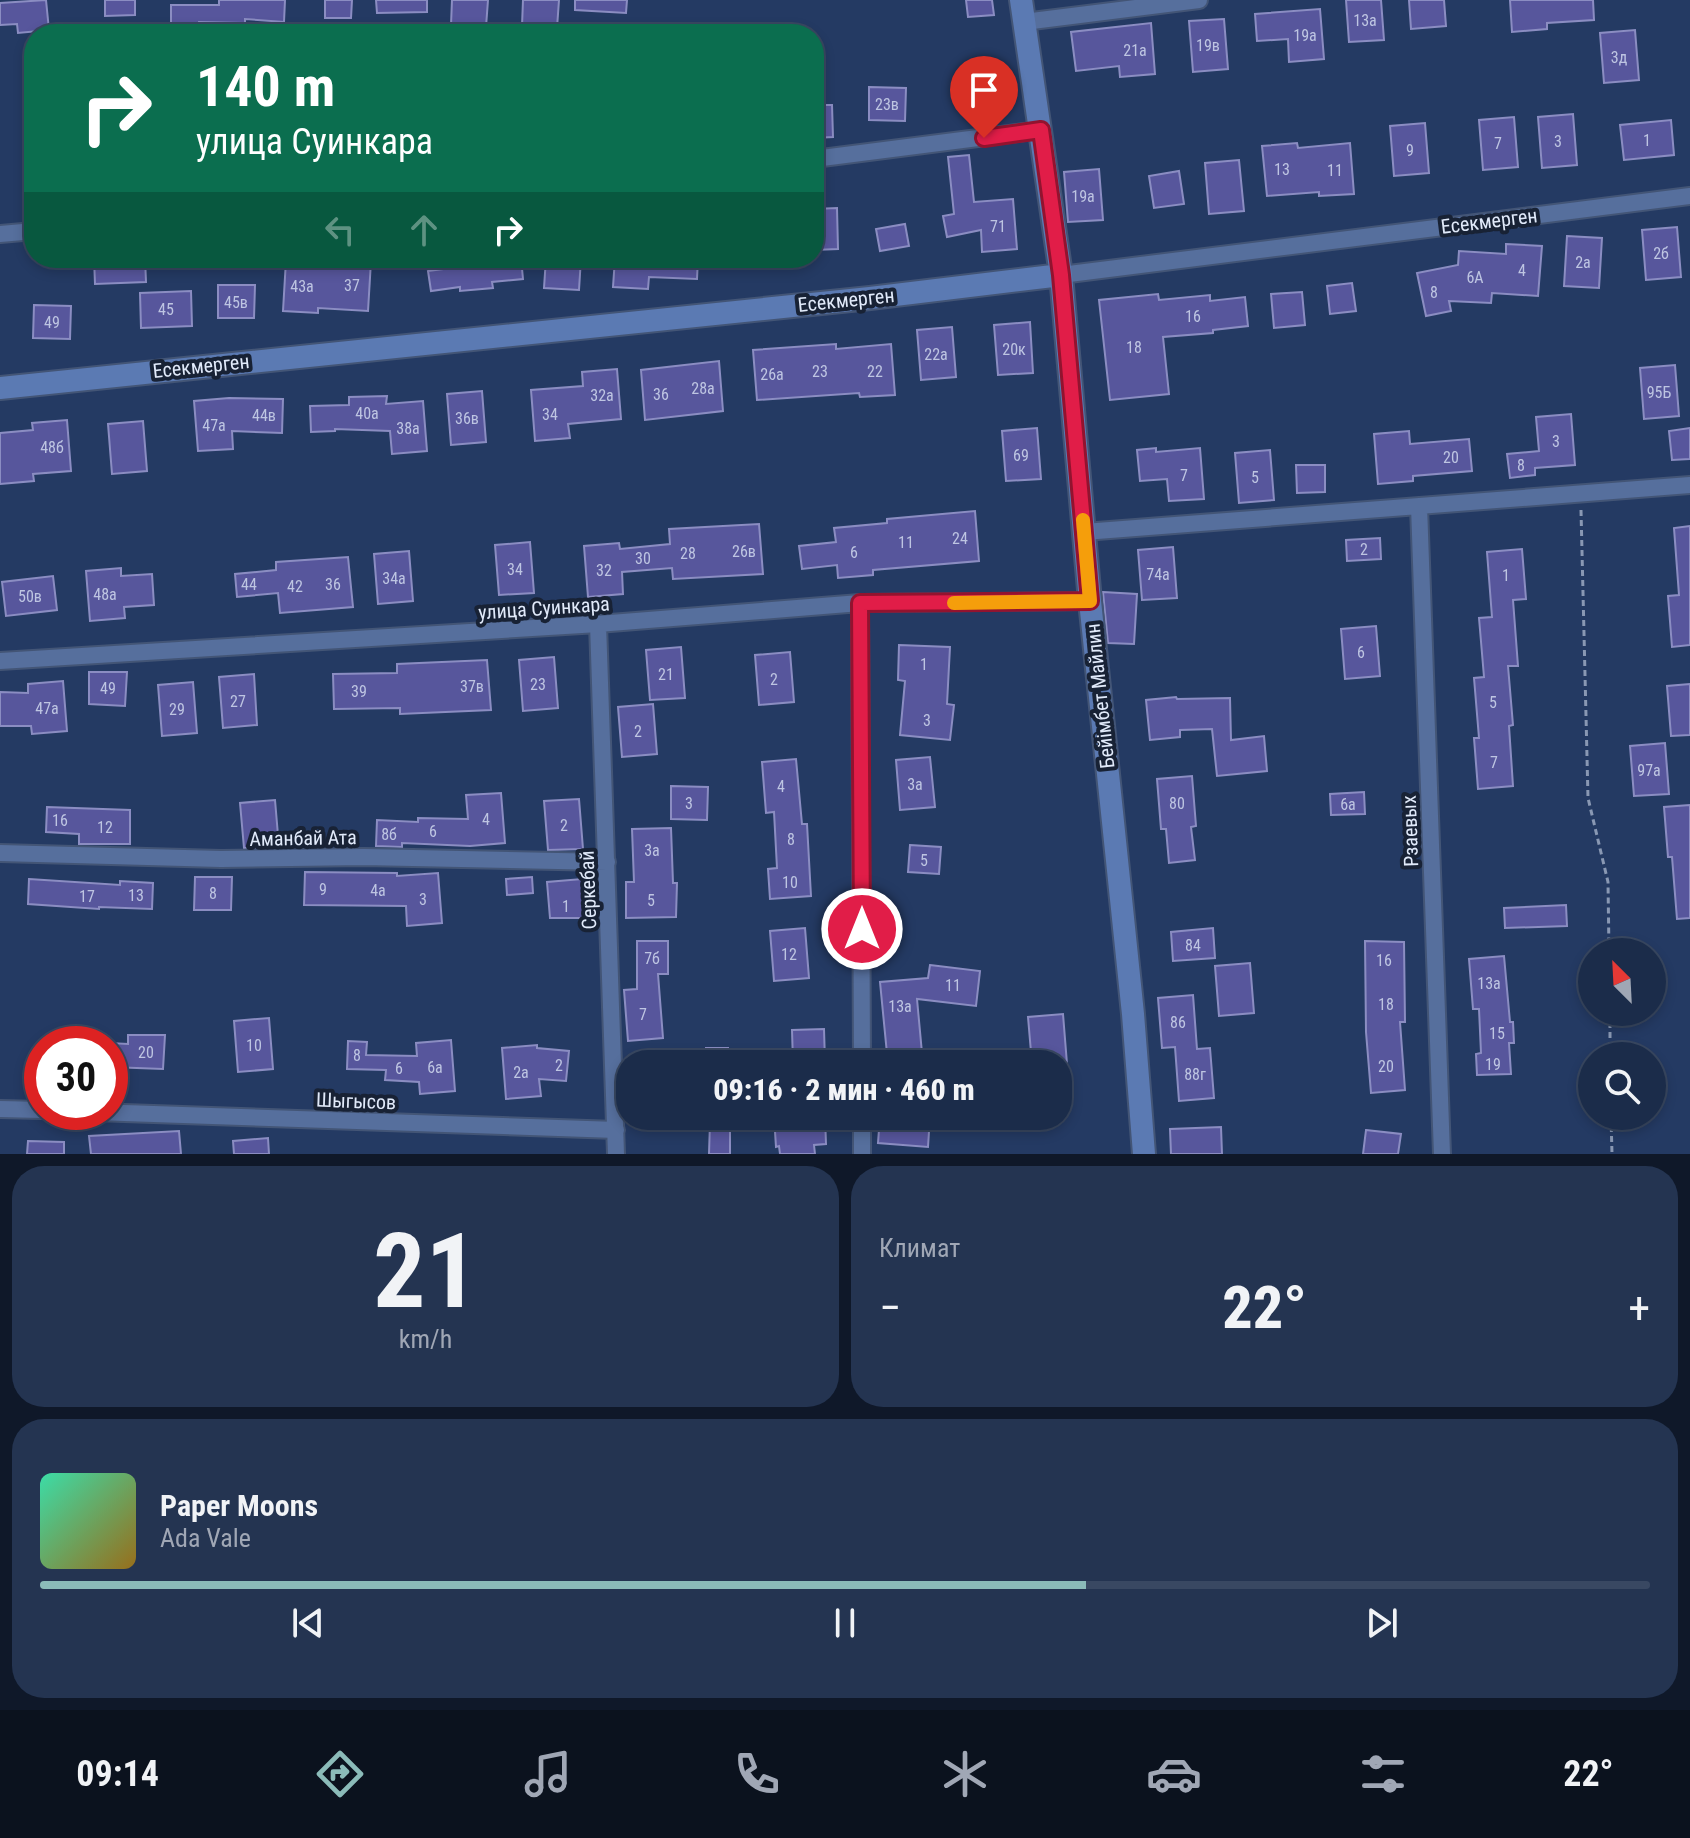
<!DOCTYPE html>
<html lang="ru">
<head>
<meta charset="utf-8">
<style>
  :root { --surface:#1b2c4a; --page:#243451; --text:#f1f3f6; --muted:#a0a7b5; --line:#394862; --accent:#8bbbb9 }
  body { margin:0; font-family:"Roboto Condensed",sans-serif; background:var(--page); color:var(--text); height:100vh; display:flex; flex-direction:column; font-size:30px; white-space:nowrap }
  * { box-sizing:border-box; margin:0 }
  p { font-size:26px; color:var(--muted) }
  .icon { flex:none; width:44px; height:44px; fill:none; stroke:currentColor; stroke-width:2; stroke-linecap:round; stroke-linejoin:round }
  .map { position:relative; height:1154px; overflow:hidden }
  .drawer { display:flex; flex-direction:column; gap:12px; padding:12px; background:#0f1829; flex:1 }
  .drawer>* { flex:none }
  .guide { position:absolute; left:24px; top:24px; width:800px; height:244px; border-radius:32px; box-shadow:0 4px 12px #0003,0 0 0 2px var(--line); background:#0b6e4f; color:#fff; overflow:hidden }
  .needle { width:52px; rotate:336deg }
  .controls { position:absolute; left:1578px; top:938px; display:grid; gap:16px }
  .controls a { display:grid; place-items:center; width:88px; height:88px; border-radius:50%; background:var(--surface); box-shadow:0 4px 12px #0003,0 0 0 2px var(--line); font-size:40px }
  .speed { position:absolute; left:24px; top:1026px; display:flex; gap:16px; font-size:40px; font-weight:700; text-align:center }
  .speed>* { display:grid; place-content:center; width:104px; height:104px; border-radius:50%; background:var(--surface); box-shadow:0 4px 12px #0003,0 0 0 2px var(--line); line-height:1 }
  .speed .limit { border:12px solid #d22; background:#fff; color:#111 }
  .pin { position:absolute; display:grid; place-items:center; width:68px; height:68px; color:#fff; margin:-82px -34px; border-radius:50% 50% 50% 0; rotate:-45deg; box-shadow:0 0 8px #0007 }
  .pin .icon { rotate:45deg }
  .me { position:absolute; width:88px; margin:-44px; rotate:0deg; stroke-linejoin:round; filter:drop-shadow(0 0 6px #0008) }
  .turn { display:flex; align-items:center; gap:28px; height:168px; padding:0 40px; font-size:36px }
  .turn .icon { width:104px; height:104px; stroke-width:2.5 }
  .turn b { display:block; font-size:56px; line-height:68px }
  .lanes { display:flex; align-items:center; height:76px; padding:0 40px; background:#0003; justify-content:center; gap:40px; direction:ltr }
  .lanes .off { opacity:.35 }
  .big { font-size:60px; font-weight:800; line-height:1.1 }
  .drawer .tile { flex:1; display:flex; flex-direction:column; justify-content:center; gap:12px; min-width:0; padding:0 28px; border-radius:32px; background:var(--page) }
  .drawer .dial { align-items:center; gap:0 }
  .dial b { font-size:104px; line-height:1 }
  .song { display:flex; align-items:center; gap:24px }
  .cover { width:96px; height:96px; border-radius:12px; background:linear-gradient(135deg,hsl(160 70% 55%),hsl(40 70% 35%)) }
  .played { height:8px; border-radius:4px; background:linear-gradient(90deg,var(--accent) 65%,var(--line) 65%) }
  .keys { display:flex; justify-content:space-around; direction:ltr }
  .heat { display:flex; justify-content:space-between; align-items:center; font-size:44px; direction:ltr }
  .drawer .tiles { flex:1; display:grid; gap:12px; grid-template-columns:1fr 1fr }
  .tile:last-child { grid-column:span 2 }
  .trip { position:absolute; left:616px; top:1050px; width:456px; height:80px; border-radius:32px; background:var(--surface); box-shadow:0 4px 12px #0003,0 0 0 2px var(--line); font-weight:800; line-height:80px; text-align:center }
  .tabs { display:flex; height:128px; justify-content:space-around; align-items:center; background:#0b121e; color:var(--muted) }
  .tabs .icon { width:56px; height:56px }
  .tabs .selected { color:var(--accent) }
  .tabs b { font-size:36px; color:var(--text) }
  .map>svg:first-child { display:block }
</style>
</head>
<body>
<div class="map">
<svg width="1690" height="1154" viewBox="0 0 1690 1154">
  <rect width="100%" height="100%" fill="#243a63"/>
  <path fill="#57569c" stroke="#8b8dc2" stroke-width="2" d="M46,0L49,30L18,33L17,24L0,25V3Z
    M105,0H135V15L105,16Z
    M219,0H285L284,22L245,19V23L199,22L198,31L171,30V5H219Z
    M325,0H352L351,18H325Z
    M376,0H427V12L377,13Z
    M452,0H488L486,27L451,25Z
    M523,0H559L557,28L522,26Z
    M575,0H627L626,13L575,10Z
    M966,0H992L994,15L968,17Z
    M1346,0H1381L1384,40L1349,42Z
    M1409,0H1444L1446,26L1411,29Z
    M1510,0H1593L1594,20L1547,23V29L1512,32Z
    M1320,9L1324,59L1289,62L1288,39L1257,41L1255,14Z
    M1224,19L1228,69L1193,72L1189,21Z
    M1151,23L1155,74L1120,77L1119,66L1076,71L1071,32Z
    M1635,30L1639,80L1604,83L1600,33Z
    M993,84L996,121L971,123L968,86Z
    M869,87L906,88L905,121L869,120Z
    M814,105H832L833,137L814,138Z
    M1573,114L1577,165L1542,168L1538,117Z
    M1514,117L1518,167L1483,170L1479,120Z
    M1671,120L1674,155L1624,160L1620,125Z
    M1425,123L1429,173L1394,176L1390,126Z
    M1297,143L1298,148L1350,143L1354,194L1319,196V192L1267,196L1262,146Z
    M969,155L974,202L1013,199L1017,249L982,252L981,230L947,237L943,216L954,214L948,157Z
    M1239,160L1244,211L1209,214L1205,163Z
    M1099,169L1103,220L1068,222L1064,172Z
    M1179,171L1184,204L1154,208L1149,176Z
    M837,208L838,249L814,250V209Z
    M905,224L909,246L880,251L876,229Z
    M1677,227L1681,277L1646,280L1642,230Z
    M1567,236L1602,238L1599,288L1564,286Z
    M1506,244L1542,246L1538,296L1492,293L1491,303L1449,301L1451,311L1426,316L1417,273L1458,265L1459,251L1506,254Z
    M94,258H145L146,282L95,284Z
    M336,258L371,261L368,311L318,308V313L283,311L286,260L336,263Z
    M458,258H521L523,279L492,282L493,288L460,291V287L431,291L428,271L458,267Z
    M546,258H581L579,290L544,288Z
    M615,258H698L697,279L649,277L648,289L613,287Z
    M1352,283L1356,311L1330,314L1327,286Z
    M218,285H255L254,318H218Z
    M191,291L192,326L141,328L140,293Z
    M1302,292L1305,325L1274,328L1271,294Z
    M1158,294L1159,300L1210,295V301L1245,297L1248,326L1213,330V333L1163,337L1169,394L1110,400L1099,300Z
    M34,305L71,306L70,339L33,338Z
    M1030,322L1033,373L998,375L994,325Z
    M952,327L956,377L921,380L917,330Z
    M836,344V349L891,344L895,395L860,397L859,393L757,400L753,350Z
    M719,361L723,411L645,420L641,370Z
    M1675,365L1679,416L1644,419L1640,368Z
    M617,369L621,419L568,424L570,438L535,441L531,390L583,386L582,372Z
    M482,391L486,442L451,445L447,394Z
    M387,396L386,404L423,401L427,451L392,454L390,431L335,429V431L311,432L310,406L349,405V397Z
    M229,398L283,399L282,433L232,431L233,449L198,451L194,401Z
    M1571,414L1575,465L1535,468V475L1510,478L1507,454L1539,451L1536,417Z
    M67,420L71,471L33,474L34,481L0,484V433L33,430L32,423Z
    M143,421L147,471L112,474L108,424Z
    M1037,428L1041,479L1006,481L1002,431Z
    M1690,428V459L1672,460L1669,431Z
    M1409,431L1410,444L1469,439L1472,471L1413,476V481L1378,484L1374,434Z
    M1156,448V452L1200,448L1204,499L1169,501L1167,479L1140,481L1137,450Z
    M1270,450L1274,500L1239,503L1235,453Z
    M1296,465H1325V492L1297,493Z
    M975,511L979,561L873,570V575L838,578L837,565L802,569L799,546L836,542L834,528L887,523V519Z
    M759,524L763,574L673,579L672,568L622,572L623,594L588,597L584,546L619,543L620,549L670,544L669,529Z
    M1690,526V645L1672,647L1668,596L1679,595L1674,528Z
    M1380,538L1381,559L1347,561L1346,540Z
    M530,542L534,593L499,595L495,545Z
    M1173,547L1177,598L1142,600L1138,550Z
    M1522,549L1526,599L1513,600L1518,666H1508L1513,725L1509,726L1513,786L1478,789L1474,738H1479L1474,678L1484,677L1479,618L1492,617L1487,552Z
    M409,551L413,601L378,604L374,554Z
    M348,557L353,607L280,613L278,593L237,597L235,574L276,570V562Z
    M121,568V576L152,574L154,605L124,607L125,618L90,621L86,571Z
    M53,576L57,610L6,616L2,582Z
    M1103,592L1137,594L1134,644L1108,643Z
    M1376,626L1380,676L1345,679L1341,629Z
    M899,645L950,647L947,704L954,705L950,740L900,735L905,681L898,680Z
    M681,647L685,698L650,700L646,650Z
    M790,652L794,702L759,705L755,655Z
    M554,657L558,708L523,711L519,660Z
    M487,660L491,710L400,714V708L334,709L333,674L397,673V664Z
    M89,672H127L125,706L89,704Z
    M254,674L257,725L223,728L219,677Z
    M63,681L67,731L32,734L31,726H0V692L28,693V684Z
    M193,682L197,733L162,736L158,685Z
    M1690,684V735L1671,736L1667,686Z
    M1176,697L1177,699L1230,698L1231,740L1264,736L1267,771L1217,776L1212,729L1180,730V737L1150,740L1146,700Z
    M653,704L657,754L622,757L618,707Z
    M1665,743L1669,794L1634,796L1630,746Z
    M930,757L935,807L900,810L896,760Z
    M796,759L802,824H807L811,896L770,899L768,869L777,868L774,812L766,813L762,762Z
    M1192,776L1196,826L1191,827L1195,860L1169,863L1166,829H1161L1157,779Z
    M671,786L708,787L707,820L671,819Z
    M1364,792L1365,814L1331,815L1330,794Z
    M501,793L505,843L470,846L402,843V847L376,846L377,820L418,822V818L468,819L466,795Z
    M579,799L583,849L548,850L544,801Z
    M275,800L279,847L244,848L240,803Z
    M1690,805V918L1677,919L1672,857H1668L1664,807Z
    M47,807L130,810V844H79V834L46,832Z
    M671,828L673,883H677L676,917L626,918V882H634L632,829Z
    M910,845L941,847L939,874L908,872Z
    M305,872L397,873V876L438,873L442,923L407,926L406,906L304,905Z
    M195,877H232L231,910H194Z
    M532,877L533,893L507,895L506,879Z
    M29,879L120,885V881L153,883L152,909L99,907V909L28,904Z
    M582,879L585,918H550L547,882Z
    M1566,905L1567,926L1505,928L1504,908Z
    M805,928L809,978L774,981L770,931Z
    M1213,928L1215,958L1173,961L1171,932Z
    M637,941H668V974H658L663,1038L628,1041L624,990L637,989Z
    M1365,941L1404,942L1405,1022H1400L1405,1090L1371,1093L1366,1032Z
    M1504,956L1510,1022H1513L1514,1043H1509L1511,1074L1477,1075L1476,1054L1481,1053L1479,1009H1473L1469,959Z
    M1250,963L1254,1013L1219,1016L1215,966Z
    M930,965L980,971L976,1006L917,999L923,1064H888L880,982L928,978Z
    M1193,995L1197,1049L1210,1048L1214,1098L1179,1101L1175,1047L1162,1048L1158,998Z
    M1063,1014L1067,1064H1032L1028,1017Z
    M269,1018L273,1069L238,1072L234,1021Z
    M824,1029L825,1062L793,1063L792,1030Z
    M128,1035H165L163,1069L110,1067V1043L128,1044Z
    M451,1040L455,1091L420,1094L419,1082L385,1080L386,1070L347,1069L348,1041L367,1042L366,1055L417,1056L416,1043Z
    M537,1045V1048L569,1051L566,1081L539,1079L541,1096L506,1099L502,1048Z
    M706,1048H728V1064H706Z
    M774,1116H825L826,1144L814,1145L815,1154H780L779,1146L776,1147Z
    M880,1116H930L928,1147L878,1143Z
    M710,1122L730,1123V1154H709Z
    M1221,1127L1222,1154H1171L1170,1129Z
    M1366,1130L1401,1134L1398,1154H1363Z
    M179,1131L181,1154H91L89,1136Z
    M268,1138L269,1154H234L233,1141Z
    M28,1141L64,1142V1154H27Z"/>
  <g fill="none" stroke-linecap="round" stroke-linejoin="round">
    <g stroke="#435576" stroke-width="20">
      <path id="street" d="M1024,22L1199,0
        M814,159L1041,130
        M0,234L34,231
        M1061,275L1690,196
        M1419,506L1442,1154
        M1084,532L1690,485
        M860,603L862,1064
        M598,624L616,1154
        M0,661L598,624L860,603L1090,601
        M0,853L221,859L364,857L607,862
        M0,1109L42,1110
        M95,1112L616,1130
        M862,1116V1154"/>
    </g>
    <g stroke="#435576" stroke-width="26">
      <path id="secondary" d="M1021,0L1061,275L1090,601L1133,1014L1144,1154
        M0,388L870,298L1061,275"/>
    </g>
    <path stroke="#8998b3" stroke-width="3" stroke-dasharray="6 4" stroke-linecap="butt" d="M1581,510L1588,798L1608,882L1609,952
      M1610,1012V1056
      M1611,1116L1612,1154"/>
    <use href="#street" stroke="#566f9d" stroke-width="16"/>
    <use href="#secondary" stroke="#5b7ab3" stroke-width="22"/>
  </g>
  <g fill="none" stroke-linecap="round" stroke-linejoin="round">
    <g stroke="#92132f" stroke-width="20">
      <path id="route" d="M862,929L860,603L1090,601L1061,275L1041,130L984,138"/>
    </g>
    <use href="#route" stroke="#e11d48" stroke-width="14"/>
    <path stroke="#f59e0b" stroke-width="14" d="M954,603L1090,601L1083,520"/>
  </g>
  <g text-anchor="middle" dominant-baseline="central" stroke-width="8" stroke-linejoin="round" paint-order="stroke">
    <g font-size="16" fill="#bec5e2">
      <text x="1365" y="20">13а</text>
      <text x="1305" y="35">19а</text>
      <text x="1208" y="45">19в</text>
      <text x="1135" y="50">21а</text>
      <text x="1619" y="57">3д</text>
      <text x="887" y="104">23в</text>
      <text x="1647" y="140">1</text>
      <text x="1558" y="141">3</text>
      <text x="1498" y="143">7</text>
      <text x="1410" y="150">9</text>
      <text x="1282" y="169">13</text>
      <text x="1335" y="170">11</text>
      <text x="1083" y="196">19а</text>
      <text x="998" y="226">71</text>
      <text x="1661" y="253">2б</text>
      <text x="1583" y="262">2а</text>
      <text x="1522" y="270">4</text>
      <text x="1475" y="277">6А</text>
      <text x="352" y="285">37</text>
      <text x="302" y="286">43а</text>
      <text x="1434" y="292">8</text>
      <text x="236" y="302">45в</text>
      <text x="166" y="309">45</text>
      <text x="1193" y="316">16</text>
      <text x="52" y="322">49</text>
      <text x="1134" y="347">18</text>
      <text x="1014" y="349">20к</text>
      <text x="936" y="354">22а</text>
      <text x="820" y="371">23</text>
      <text x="875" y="371">22</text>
      <text x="772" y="374">26а</text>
      <text x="703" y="388">28а</text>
      <text x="1659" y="392">95Б</text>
      <text x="661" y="394">36</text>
      <text x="602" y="395">32а</text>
      <text x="367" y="413">40а</text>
      <text x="550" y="414">34</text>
      <text x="264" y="415">44в</text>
      <text x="467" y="418">36в</text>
      <text x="214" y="425">47а</text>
      <text x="408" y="428">38а</text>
      <text x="1556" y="441">3</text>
      <text x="52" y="447">48б</text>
      <text x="1021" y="455">69</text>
      <text x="1451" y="457">20</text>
      <text x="1521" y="465">8</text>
      <text x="1184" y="475">7</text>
      <text x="1255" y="477">5</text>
      <text x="960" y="538">24</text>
      <text x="906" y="542">11</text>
      <text x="1364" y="549">2</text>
      <text x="744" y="551">26в</text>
      <text x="854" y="552">6</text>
      <text x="688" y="553">28</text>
      <text x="643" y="558">30</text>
      <text x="515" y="569">34</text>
      <text x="604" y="570">32</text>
      <text x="1158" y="574">74а</text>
      <text x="1506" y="575">1</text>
      <text x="394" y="578">34а</text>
      <text x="249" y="584">44</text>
      <text x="333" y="584">36</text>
      <text x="295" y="586">42</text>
      <text x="105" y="594">48а</text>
      <text x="30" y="596">50в</text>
      <text x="1361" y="652">6</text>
      <text x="924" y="664">1</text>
      <text x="666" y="674">21</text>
      <text x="774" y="679">2</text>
      <text x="538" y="684">23</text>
      <text x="472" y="686">37в</text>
      <text x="108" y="688">49</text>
      <text x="359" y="691">39</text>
      <text x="238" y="701">27</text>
      <text x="1493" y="702">5</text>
      <text x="47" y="708">47а</text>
      <text x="177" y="709">29</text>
      <text x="927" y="720">3</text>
      <text x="638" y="731">2</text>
      <text x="1494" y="762">7</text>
      <text x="1649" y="770">97а</text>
      <text x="915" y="784">3а</text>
      <text x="781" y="786">4</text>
      <text x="689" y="803">3</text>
      <text x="1177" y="803">80</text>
      <text x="1348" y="804">6а</text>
      <text x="486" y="819">4</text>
      <text x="60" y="820">16</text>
      <text x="564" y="825">2</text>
      <text x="105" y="827">12</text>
      <text x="433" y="831">6</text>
      <text x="389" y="834">8б</text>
      <text x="791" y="839">8</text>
      <text x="652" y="850">3а</text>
      <text x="924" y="860">5</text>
      <text x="790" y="882">10</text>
      <text x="323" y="889">9</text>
      <text x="378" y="890">4а</text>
      <text x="213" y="893">8</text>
      <text x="136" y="895">13</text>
      <text x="87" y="896">17</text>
      <text x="423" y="899">3</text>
      <text x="651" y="900">5</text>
      <text x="566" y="906">1</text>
      <text x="1193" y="945">84</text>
      <text x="789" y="954">12</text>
      <text x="652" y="958">7б</text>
      <text x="1384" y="960">16</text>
      <text x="1489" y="983">13а</text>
      <text x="953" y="985">11</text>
      <text x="1386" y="1004">18</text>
      <text x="900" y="1006">13а</text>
      <text x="643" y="1014">7</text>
      <text x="1178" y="1022">86</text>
      <text x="1497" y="1033">15</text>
      <text x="254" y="1045">10</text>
      <text x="146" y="1052">20</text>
      <text x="357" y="1055">8</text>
      <text x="1493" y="1064">19</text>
      <text x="559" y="1065">2</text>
      <text x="1386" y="1066">20</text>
      <text x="435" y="1067">6а</text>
      <text x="399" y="1068">6</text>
      <text x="521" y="1072">2а</text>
      <text x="1195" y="1074">88г</text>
    </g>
    <g font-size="20" fill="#e1eafa" stroke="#182235">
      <text transform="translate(1489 221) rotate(-7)">Eсекмерген</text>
      <text transform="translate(846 300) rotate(-6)">Eсекмерген</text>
      <text transform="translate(201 366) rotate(-6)">Eсекмерген</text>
      <text transform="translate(544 608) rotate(-4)">улица Суинкара</text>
      <text transform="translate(1100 696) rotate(-96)">Бейімбет Майлин</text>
      <text transform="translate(1410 831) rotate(-92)">Рзаевых</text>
      <text transform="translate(303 838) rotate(-1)">Аманбай Ата</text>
      <text transform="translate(588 890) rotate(-92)">Серкебай</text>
      <text transform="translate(356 1101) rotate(2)">Шыгысов</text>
    </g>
  </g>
</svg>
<div class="controls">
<a><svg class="needle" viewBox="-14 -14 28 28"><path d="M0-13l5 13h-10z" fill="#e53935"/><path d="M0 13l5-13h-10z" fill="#a0a7b5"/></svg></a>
<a><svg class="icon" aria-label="search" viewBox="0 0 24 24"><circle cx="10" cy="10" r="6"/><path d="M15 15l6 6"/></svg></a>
</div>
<div class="speed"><div class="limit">30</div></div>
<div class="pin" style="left:984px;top:138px;background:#d93025"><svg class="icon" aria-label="arrive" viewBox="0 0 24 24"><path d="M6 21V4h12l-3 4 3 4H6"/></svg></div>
<svg class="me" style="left:862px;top:929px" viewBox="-20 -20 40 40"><circle r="17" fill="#e11d48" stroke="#fff" stroke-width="3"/><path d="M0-11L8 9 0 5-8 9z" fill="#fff"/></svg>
<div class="trip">09:16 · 2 мин · 460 m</div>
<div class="guide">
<div class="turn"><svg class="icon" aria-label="right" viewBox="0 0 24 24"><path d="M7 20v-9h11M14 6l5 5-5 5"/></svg><div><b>140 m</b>улица Суинкара</div></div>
<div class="lanes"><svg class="icon off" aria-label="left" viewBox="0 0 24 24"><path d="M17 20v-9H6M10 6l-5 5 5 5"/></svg><svg class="icon off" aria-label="ahead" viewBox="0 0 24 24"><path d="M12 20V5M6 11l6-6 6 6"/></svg><svg class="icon" aria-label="right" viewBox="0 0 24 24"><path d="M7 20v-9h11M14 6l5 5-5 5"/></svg></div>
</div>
</div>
<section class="drawer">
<div class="tiles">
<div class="tile dial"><b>21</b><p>km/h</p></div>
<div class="tile"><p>Климат</p>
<div class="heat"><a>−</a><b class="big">22°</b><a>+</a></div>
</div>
<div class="tile">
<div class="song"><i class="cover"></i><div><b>Paper Moons</b><p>Ada Vale</p></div></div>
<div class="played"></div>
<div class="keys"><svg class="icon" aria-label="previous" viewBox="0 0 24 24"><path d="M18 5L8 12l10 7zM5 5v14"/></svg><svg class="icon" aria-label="pause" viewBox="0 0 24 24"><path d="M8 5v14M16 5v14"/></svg><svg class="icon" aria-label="next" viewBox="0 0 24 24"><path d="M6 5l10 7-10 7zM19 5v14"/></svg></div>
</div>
</div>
</section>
<nav class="tabs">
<b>09:14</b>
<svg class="icon selected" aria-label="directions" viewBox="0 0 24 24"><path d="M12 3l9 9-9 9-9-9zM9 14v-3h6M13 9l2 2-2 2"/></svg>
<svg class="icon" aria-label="music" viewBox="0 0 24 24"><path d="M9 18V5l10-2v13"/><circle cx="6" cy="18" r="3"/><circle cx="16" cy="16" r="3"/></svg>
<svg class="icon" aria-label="phone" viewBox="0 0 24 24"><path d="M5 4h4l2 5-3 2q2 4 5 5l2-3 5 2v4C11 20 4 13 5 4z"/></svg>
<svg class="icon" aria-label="climate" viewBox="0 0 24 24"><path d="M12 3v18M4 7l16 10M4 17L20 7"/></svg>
<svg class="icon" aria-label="car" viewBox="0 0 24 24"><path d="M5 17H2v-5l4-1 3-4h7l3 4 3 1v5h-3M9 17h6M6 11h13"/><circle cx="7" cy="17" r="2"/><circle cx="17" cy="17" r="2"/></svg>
<svg class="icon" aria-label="filters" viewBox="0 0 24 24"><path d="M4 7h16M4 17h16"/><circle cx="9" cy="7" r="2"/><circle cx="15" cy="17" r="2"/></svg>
<b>22°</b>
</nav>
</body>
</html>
